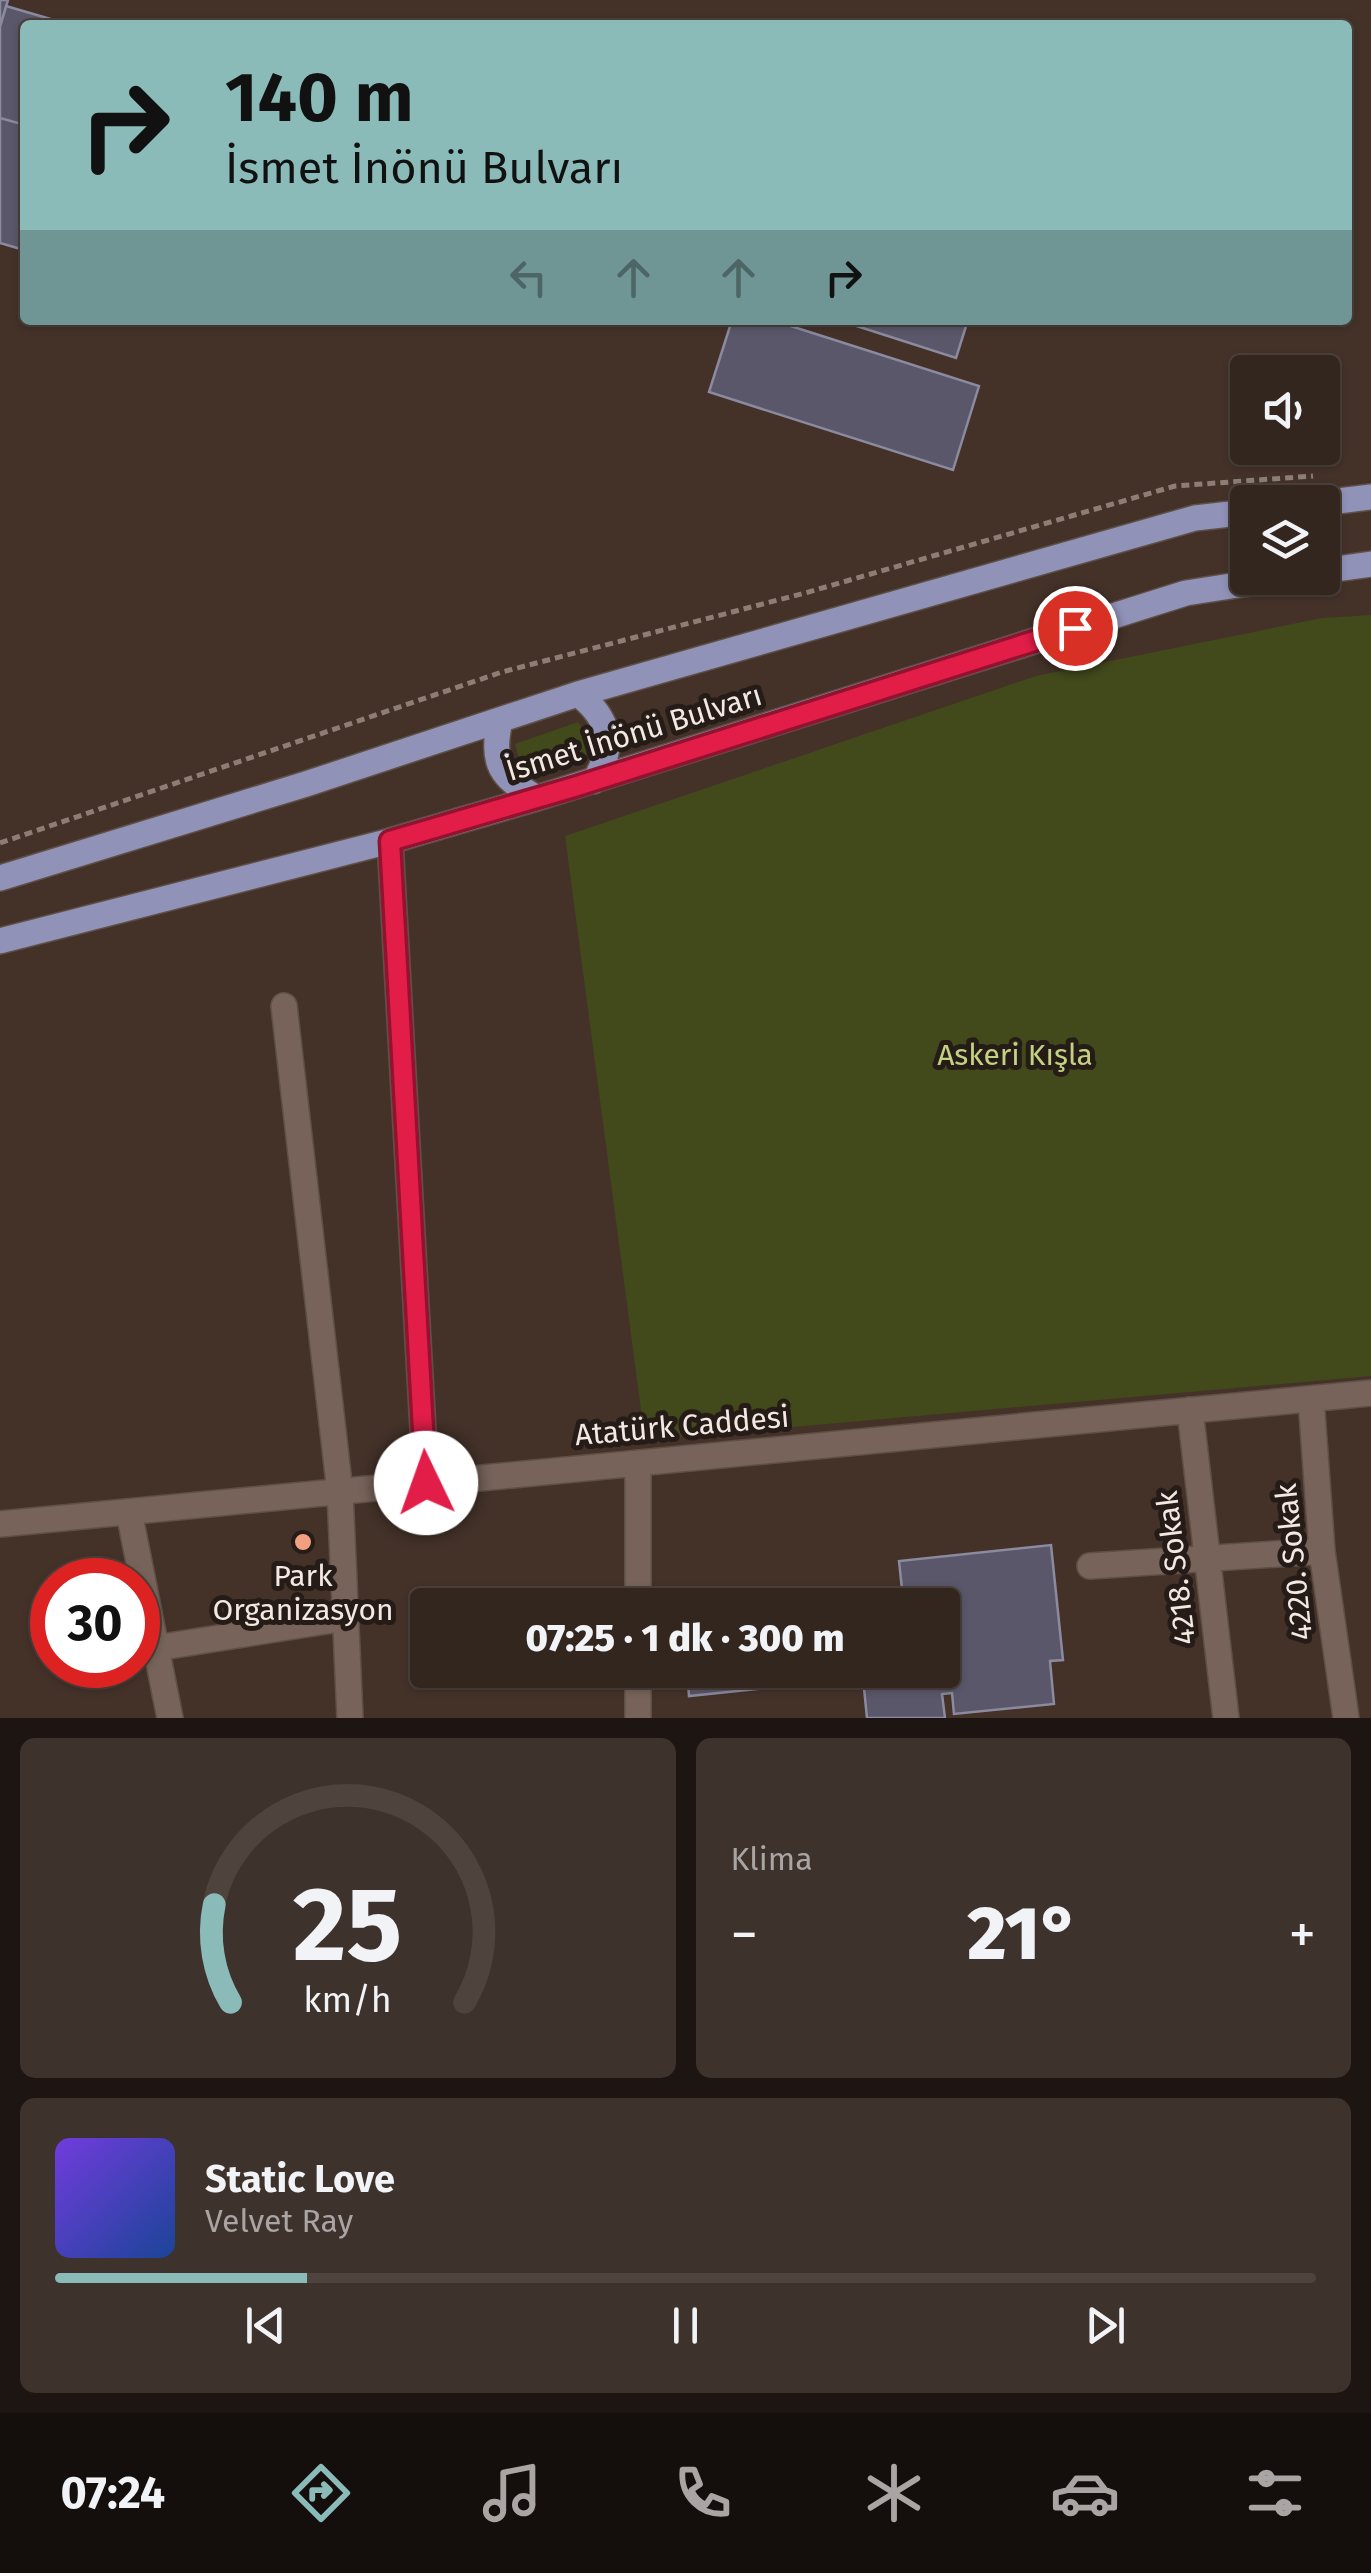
<!DOCTYPE html>
<html lang="tr">
<head>
<meta charset="utf-8">
<style>
  :root { --surface:#33261f; --page:#3e322c; --text:#f1f3f6; --muted:#a9a5a4; --line:#4e433d; --accent:#8bbbb9 }
  body { margin:0; font-family:"Fira Sans",sans-serif; background:var(--page); color:var(--text); height:100vh; display:flex; flex-direction:column; font-size:38px; white-space:nowrap }
  * { box-sizing:border-box; margin:0 }
  p { font-size:32px; color:var(--muted) }
  .icon { flex:none; width:55px; height:55px; fill:none; stroke:currentColor; stroke-width:2; stroke-linecap:round; stroke-linejoin:round }
  .map { position:relative; height:1718px; overflow:hidden }
  .sheet { display:flex; flex-direction:column; gap:20px; padding:20px; background:#1c1511; flex:1 }
  .sheet>* { flex:none }
  .top-card { position:absolute; left:20px; top:20px; width:1332px; height:305px; border-radius:10px; box-shadow:0 2px 8px #0004,0 0 0 2px var(--line); background:#8bbbb9; color:#111; overflow:hidden }
  .tools { position:absolute; left:1230px; top:355px; display:grid; gap:20px }
  .tools a { display:grid; place-items:center; width:110px; height:110px; border-radius:10px; background:var(--surface); box-shadow:0 2px 8px #0004,0 0 0 2px var(--line); font-size:50px }
  .speed { position:absolute; left:30px; top:1558px; display:flex; gap:20px; font-size:50px; font-weight:700; text-align:center }
  .speed>* { display:grid; place-content:center; width:130px; height:130px; border-radius:50%; background:var(--surface); box-shadow:0 2px 8px #0004,0 0 0 2px var(--line); line-height:1 }
  .speed .limit { border:15px solid #d22; background:#fff; color:#111 }
  .pin { position:absolute; display:grid; place-items:center; width:85px; height:85px; color:#fff; margin:-42px; border:5px solid #fff; border-radius:50%; box-shadow:0 2px 10px #0007 }
  .me { position:absolute; width:110px; margin:-55px; rotate:357deg; stroke-linejoin:round; filter:drop-shadow(0 0 8px #0008) }
  .turn { display:flex; align-items:center; gap:35px; height:210px; padding:0 40px; font-size:45px }
  .turn .icon { width:130px; height:130px; stroke-width:2.5 }
  .turn b { display:block; font-size:70px; line-height:85px }
  .lanes { display:flex; align-items:center; height:95px; padding:0 40px; background:#0003; justify-content:center; gap:50px; direction:ltr }
  .lanes .off { opacity:.35 }
  .big { font-size:75px; font-weight:800; line-height:1.1 }
  .sheet .widget { flex:1; display:flex; flex-direction:column; justify-content:center; gap:15px; min-width:0; padding:0 35px; border-radius:15px; background:var(--page) }
  .sheet .dial { align-items:center; gap:0 }
  .dial svg { height:260px; overflow:visible; fill:none; stroke:var(--line); stroke-width:7; stroke-linecap:round; text-anchor:middle }
  .dial text { fill:var(--text); stroke:none }
  .song { display:flex; align-items:center; gap:30px }
  .cover { width:120px; height:120px; border-radius:15px; background:linear-gradient(135deg,hsl(260 70% 55%),hsl(220 70% 35%)) }
  .played { height:10px; border-radius:5px; background:linear-gradient(90deg,var(--accent) 20%,var(--line) 20%) }
  .keys { display:flex; justify-content:space-around; direction:ltr }
  .heat { display:flex; justify-content:space-between; align-items:center; font-size:55px; direction:ltr }
  .sheet .tiles { flex:1; display:grid; gap:20px; grid-template-columns:1fr 1fr }
  .widget:last-child { grid-column:span 2 }
  .trip { position:absolute; left:410px; top:1588px; width:550px; height:100px; border-radius:10px; background:var(--surface); box-shadow:0 2px 8px #0004,0 0 0 2px var(--line); font-weight:800; line-height:100px; text-align:center }
  .tab-bar { display:flex; height:160px; justify-content:space-around; align-items:center; background:#140f0c; color:var(--muted) }
  .tab-bar .icon { width:70px; height:70px }
  .tab-bar .active { color:var(--accent) }
  .tab-bar b { font-size:45px; color:var(--text) }
  .map>svg:first-child { display:block }
</style>
</head>
<body>
<div class="map">
<svg width="1371" height="1718" viewBox="0 0 1371 1718">
  <rect width="100%" height="100%" fill="#443229"/>
  <path fill="#42491b" d="M1371,615V1376L645,1440L565,836L1036,676L1322,618Z
    M578,722C588,734 588,742 586,757L528,775L521,766L515,744Z"/>
  <path fill="#5a576a" stroke="#8c8a9f" stroke-width="2.5" d="M0,0H8L0,27Z
    M6,6L71,25H25V125L0,118V27Z
    M0,118L25,125L24,250L0,243Z
    M732,320H772L979,386L953,470L709,392Z
    M838,320H968L956,358Z
    M1051,1545L1063,1660L1050,1661L1054,1704L954,1714L952,1693L942,1694L945,1718H867L863,1678L689,1696L687,1670H942V1605H738L902,1589L899,1561Z"/>
  <g fill="none" stroke-linecap="round" stroke-linejoin="round">
    <g stroke="#5f5047" stroke-width="28">
      <path id="street" d="M390,841L426,1483
        M284,1006L340,1492L350,1718
        M1311,1399L1322,1551L1346,1718
        M1190,1410L1226,1718
        M638,1463V1605
        M129,1512L170,1718
        M0,1524L1371,1393
        M1090,1566L1322,1551
        M156,1648L345,1618
        M638,1670V1718"/>
    </g>
    <g stroke="#5f5047" stroke-width="28">
      <path id="primary" d="M1322,503L1371,497
        M1322,571L1371,564
        M578,694C610,718 616,747 594,781
        M500,721C490,763 501,778 537,798
        M0,878L306,784L578,694L1195,518L1248,512
        M0,941L390,841L537,798L1186,593L1283,578"/>
    </g>
    <path stroke="#8d7d75" stroke-width="5" stroke-dasharray="8 5" stroke-linecap="butt" d="M0,843L502,672L805,593L1175,486L1313,476"/>
    <use href="#street" stroke="#776359" stroke-width="25"/>
    <use href="#primary" stroke="#9192b8" stroke-width="25"/>
  </g>
  <g fill="none" stroke-linecap="round" stroke-linejoin="round">
    <g stroke="#92132f" stroke-width="25">
      <path id="route" d="M426,1483L390,841L574,787L1075,628"/>
    </g>
    <use href="#route" stroke="#e11d48" stroke-width="18"/>
  </g>
  <circle fill="#f2a07f" stroke="#251c18" stroke-width="4" cx="303" cy="1542" r="10"/>
  <g text-anchor="middle" dominant-baseline="central" stroke-width="10" stroke-linejoin="round" paint-order="stroke">
    <g font-size="30" fill="#f4e8e2" stroke="#251c18">
      <text transform="translate(634 733) rotate(-17)">İsmet İnönü Bulvarı</text>
      <text transform="translate(682 1426) rotate(-5)">Atatürk Caddesi</text>
      <text transform="translate(1294 1562) rotate(-96)">4220. Sokak</text>
      <text transform="translate(1176 1568) rotate(-97)">4218. Sokak</text>
    </g>
    <g font-size="30" fill="#c3d181" stroke="#251c18">
      <text x="1015" y="1055">Askeri Kışla</text>
    </g>
    <g font-size="30" fill="#f4e8e2" stroke="#251c18">
      <text x="303" y="1576">Park<tspan x="303" dy="34">Organizasyon</tspan></text>
    </g>
  </g>
</svg>
<div class="tools">
<a><svg class="icon" aria-label="sound" viewBox="0 0 24 24"><path d="M4 9h4l5-4v14l-5-4H4zM17 9q2 3 0 6"/></svg></a>
<a><svg class="icon" aria-label="layers" viewBox="0 0 24 24"><path d="M12 4l9 5-9 5-9-5zM3 14l9 5 9-5"/></svg></a>
</div>
<div class="speed"><div class="limit">30</div></div>
<div class="pin" style="left:1075px;top:628px;background:#d93025"><svg class="icon" aria-label="arrive" viewBox="0 0 24 24"><path d="M6 21V4h12l-3 4 3 4H6"/></svg></div>
<svg class="me" style="left:426px;top:1483px" viewBox="-20 -20 40 40"><circle r="19" fill="#fff"/><path d="M0-13L10 11 0 6-10 11z" fill="#e11d48"/></svg>
<div class="trip">07:25 · 1 dk · 300 m</div>
<div class="top-card">
<div class="turn"><svg class="icon" aria-label="right" viewBox="0 0 24 24"><path d="M7 20v-9h11M14 6l5 5-5 5"/></svg><div><b>140 m</b>İsmet İnönü Bulvarı</div></div>
<div class="lanes"><svg class="icon off" aria-label="left" viewBox="0 0 24 24"><path d="M17 20v-9H6M10 6l-5 5 5 5"/></svg><svg class="icon off" aria-label="ahead" viewBox="0 0 24 24"><path d="M12 20V5M6 11l6-6 6 6"/></svg><svg class="icon off" aria-label="ahead" viewBox="0 0 24 24"><path d="M12 20V5M6 11l6-6 6 6"/></svg><svg class="icon" aria-label="right" viewBox="0 0 24 24"><path d="M7 20v-9h11M14 6l5 5-5 5"/></svg></div>
</div>
</div>
<section class="sheet">
<div class="tiles">
<div class="widget dial"><svg viewBox="0 0 100 80">
<path d="M14 69A42 42 0 1 1 86 69"/>
<path d="M14 69A42 42 0 0 1 9 39" stroke="#8bbbb9"/>
<text x="50" y="56" font-size="32" font-weight="700">25</text>
<text x="50" y="72" font-size="11">km/h</text>
</svg></div>
<div class="widget"><p>Klima</p>
<div class="heat"><a>−</a><b class="big">21°</b><a>+</a></div>
</div>
<div class="widget">
<div class="song"><i class="cover"></i><div><b>Static Love</b><p>Velvet Ray</p></div></div>
<div class="played"></div>
<div class="keys"><svg class="icon" aria-label="previous" viewBox="0 0 24 24"><path d="M18 5L8 12l10 7zM5 5v14"/></svg><svg class="icon" aria-label="pause" viewBox="0 0 24 24"><path d="M8 5v14M16 5v14"/></svg><svg class="icon" aria-label="next" viewBox="0 0 24 24"><path d="M6 5l10 7-10 7zM19 5v14"/></svg></div>
</div>
</div>
</section>
<nav class="tab-bar">
<b>07:24</b>
<svg class="icon active" aria-label="directions" viewBox="0 0 24 24"><path d="M12 3l9 9-9 9-9-9zM9 14v-3h6M13 9l2 2-2 2"/></svg>
<svg class="icon" aria-label="music" viewBox="0 0 24 24"><path d="M9 18V5l10-2v13"/><circle cx="6" cy="18" r="3"/><circle cx="16" cy="16" r="3"/></svg>
<svg class="icon" aria-label="phone" viewBox="0 0 24 24"><path d="M5 4h4l2 5-3 2q2 4 5 5l2-3 5 2v4C11 20 4 13 5 4z"/></svg>
<svg class="icon" aria-label="climate" viewBox="0 0 24 24"><path d="M12 3v18M4 7l16 10M4 17L20 7"/></svg>
<svg class="icon" aria-label="car" viewBox="0 0 24 24"><path d="M5 17H2v-5l4-1 3-4h7l3 4 3 1v5h-3M9 17h6M6 11h13"/><circle cx="7" cy="17" r="2"/><circle cx="17" cy="17" r="2"/></svg>
<svg class="icon" aria-label="filters" viewBox="0 0 24 24"><path d="M4 7h16M4 17h16"/><circle cx="9" cy="7" r="2"/><circle cx="15" cy="17" r="2"/></svg>
</nav>
</body>
</html>
